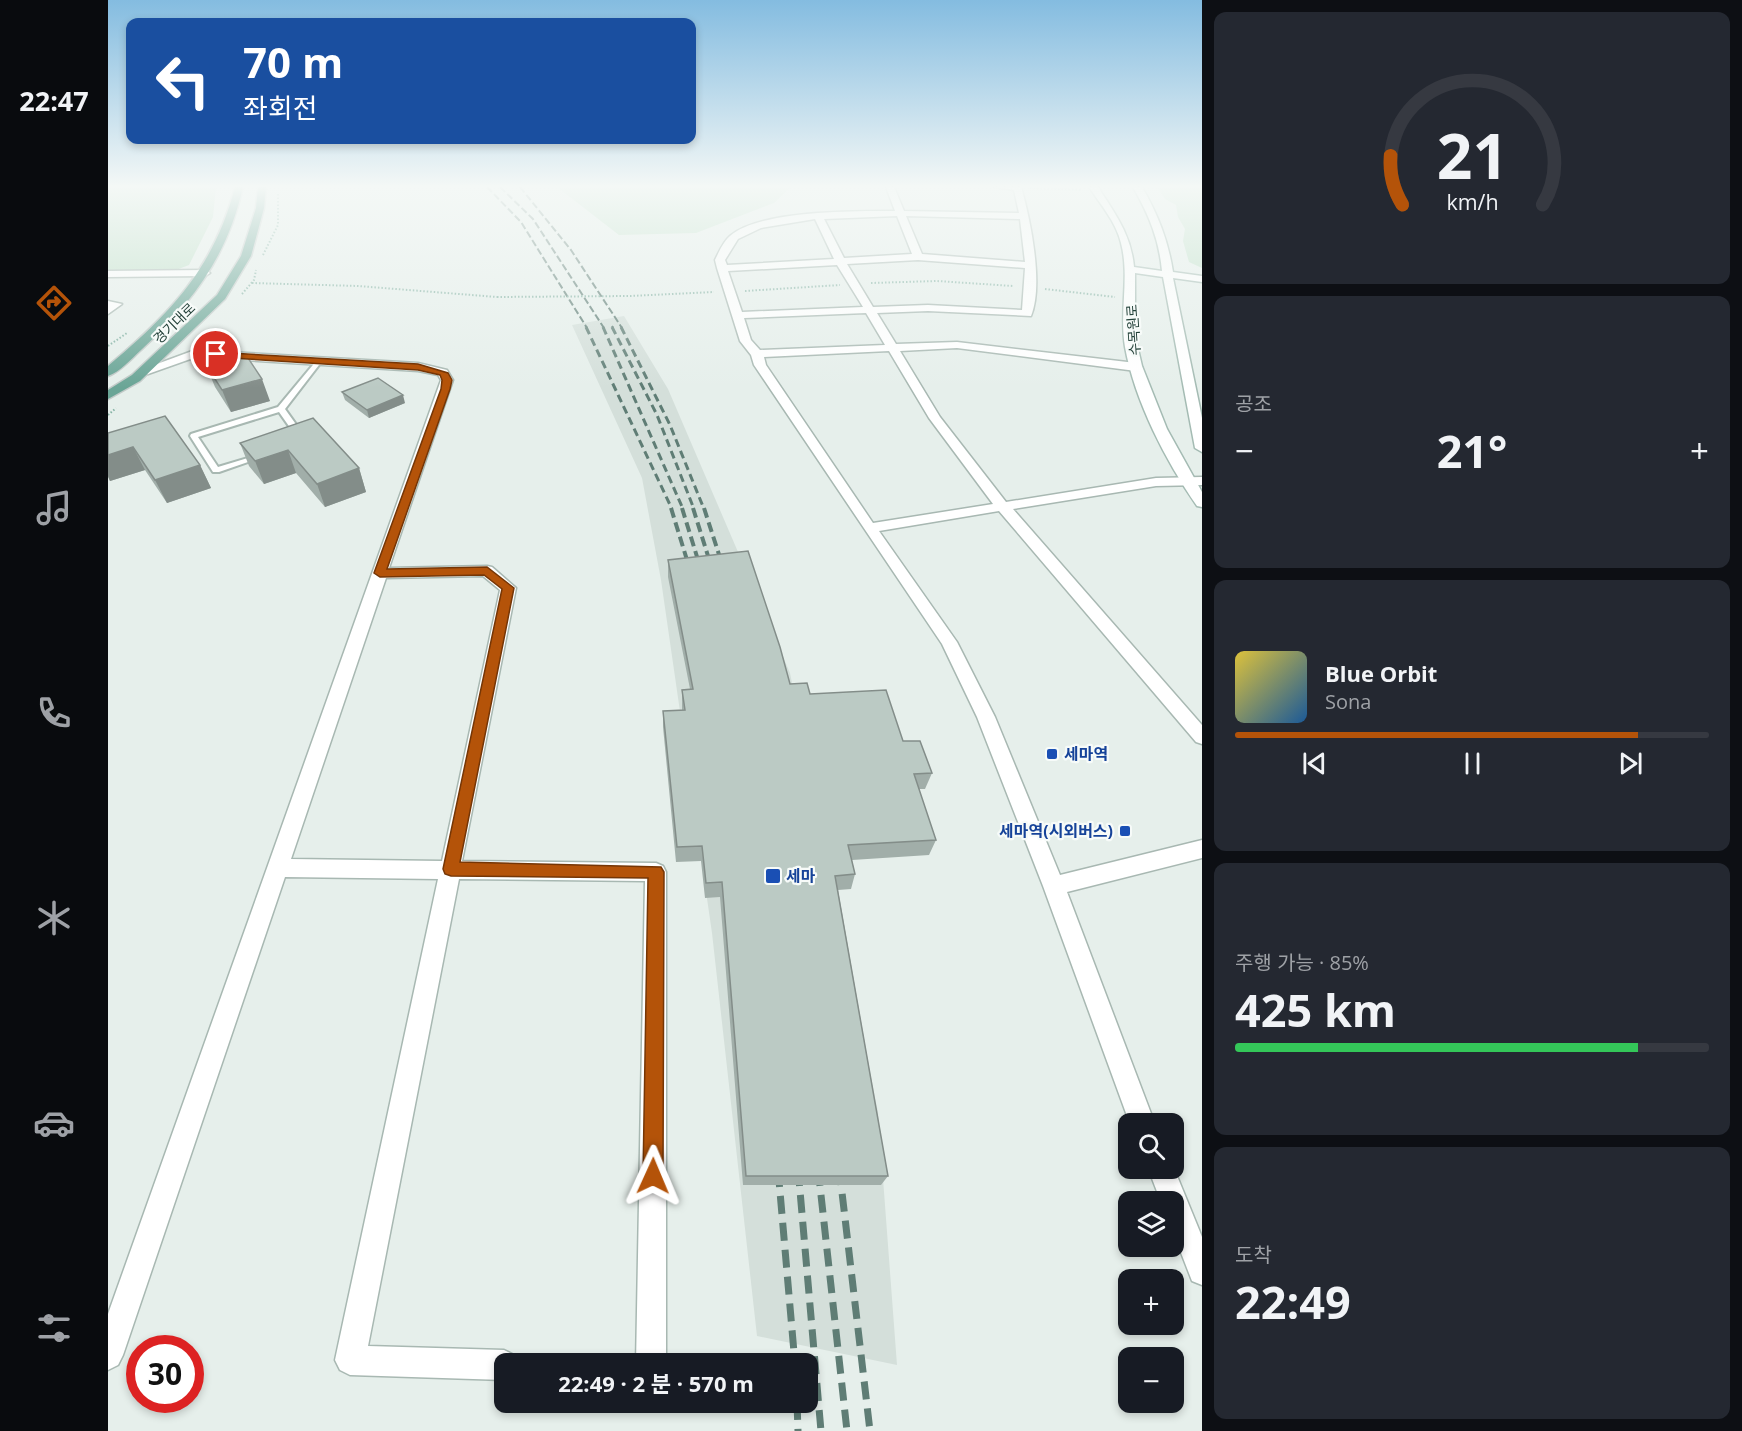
<!DOCTYPE html>
<html lang="ko">
<head>
<meta charset="utf-8">
<style>
  :root { --surface:#171b24; --page:#242831; --text:#f1f3f6; --muted:#9ea1a6; --line:#363941; --accent:#b45309 }
  body { margin:0; font-family:"Open Sans","Noto Sans KR",sans-serif; background:var(--page); color:var(--text); height:100vh; display:flex; flex-direction:column; font-size:22px; white-space:nowrap }
  * { box-sizing:border-box; margin:0 }
  p { font-size:20px; color:var(--muted) }
  .icon { flex:none; width:33px; height:33px; fill:none; stroke:currentColor; stroke-width:2; stroke-linecap:round; stroke-linejoin:round }
  .map { position:relative; flex:1; overflow:hidden }
  .side { display:flex; flex-direction:column; gap:12px; padding:12px; background:#0d0f14; width:540px }
  .side>* { flex:none }
  .banner { position:absolute; left:18px; top:18px; width:570px; height:126px; border-radius:12px; box-shadow:0 3px 9px #0003; background:#1a4fa0; color:#fff; overflow:hidden }
  .controls { position:absolute; left:1010px; top:1113px; display:grid; gap:12px }
  .controls a { display:grid; place-items:center; width:66px; height:66px; border-radius:12px; background:var(--surface); box-shadow:0 3px 9px #0003; font-size:30px }
  .speed { position:absolute; left:18px; top:1335px; display:flex; gap:12px; font-size:30px; font-weight:700; text-align:center }
  .speed>* { display:grid; place-content:center; width:78px; height:78px; border-radius:50%; background:var(--surface); box-shadow:0 3px 9px #0003; line-height:1 }
  .speed .limit { border:9px solid #d22; background:#fff; color:#111 }
  .pin { position:absolute; display:grid; place-items:center; width:51px; height:51px; color:#fff; margin:-26px; border:3px solid #fff; border-radius:50%; box-shadow:0 2px 6px #0007 }
  .me { position:absolute; width:66px; margin:-33px; rotate:1deg; stroke-linejoin:round; filter:drop-shadow(0 0 4px #0008) }
  .turn { display:flex; align-items:center; gap:21px; height:126px; padding:0 18px; font-size:27px }
  .turn .icon { width:78px; height:78px; stroke-width:2.5 }
  .turn b { display:block; font-size:42px; line-height:51px }
  .big { font-size:45px; font-weight:700; line-height:1.1 }
  .side .card { flex:1; display:flex; flex-direction:column; justify-content:center; gap:9px; min-width:0; padding:0 21px; border-radius:12px; background:var(--page) }
  .side .dial { align-items:center; gap:0 }
  .dial svg { height:156px; overflow:visible; fill:none; stroke:var(--line); stroke-width:7; stroke-linecap:round; text-anchor:middle }
  .dial text { fill:var(--text); stroke:none }
  .song { display:flex; align-items:center; gap:18px }
  .cover { width:72px; height:72px; border-radius:9px; background:linear-gradient(135deg,hsl(50 70% 55%),hsl(210 70% 35%)) }
  .played { height:6px; border-radius:3px; background:linear-gradient(90deg,var(--accent) 85%,var(--line) 85%) }
  .keys { display:flex; justify-content:space-around; direction:ltr }
  .heat { display:flex; justify-content:space-between; align-items:center; font-size:33px; direction:ltr }
  .charge { height:9px; border-radius:4px; background:linear-gradient(90deg,#34c759 85%,var(--line) 0) }
  .trip { position:absolute; left:386px; top:1353px; width:324px; height:60px; border-radius:12px; background:var(--surface); box-shadow:0 3px 9px #0003; font-weight:700; line-height:60px; text-align:center }
  main { display:flex; flex:1; min-height:0 }
  .dock { display:flex; flex-direction:column; width:108px; justify-content:space-around; align-items:center; background:#090b0e; color:var(--muted) }
  .dock .icon { width:42px; height:42px }
  .dock .on { color:var(--accent) }
  .dock b { font-size:27px; color:var(--text) }
  .map>svg:first-child { display:block }
</style>
</head>
<body>
<main>
<nav class="dock">
<b>22:47</b>
<svg class="icon on" aria-label="directions" viewBox="0 0 24 24"><path d="M12 3l9 9-9 9-9-9zM9 14v-3h6M13 9l2 2-2 2"/></svg>
<svg class="icon" aria-label="music" viewBox="0 0 24 24"><path d="M9 18V5l10-2v13"/><circle cx="6" cy="18" r="3"/><circle cx="16" cy="16" r="3"/></svg>
<svg class="icon" aria-label="phone" viewBox="0 0 24 24"><path d="M5 4h4l2 5-3 2q2 4 5 5l2-3 5 2v4C11 20 4 13 5 4z"/></svg>
<svg class="icon" aria-label="climate" viewBox="0 0 24 24"><path d="M12 3v18M4 7l16 10M4 17L20 7"/></svg>
<svg class="icon" aria-label="car" viewBox="0 0 24 24"><path d="M5 17H2v-5l4-1 3-4h7l3 4 3 1v5h-3M9 17h6M6 11h13"/><circle cx="7" cy="17" r="2"/><circle cx="17" cy="17" r="2"/></svg>
<svg class="icon" aria-label="filters" viewBox="0 0 24 24"><path d="M4 7h16M4 17h16"/><circle cx="9" cy="7" r="2"/><circle cx="15" cy="17" r="2"/></svg>
</nav>
<div class="map">
<svg width="1094" height="1431" viewBox="0 0 1094 1431">
  <rect width="100%" height="100%" fill="#e6efeb"/>
  <path fill="#d4dfda" d="M516,316L560,389L682,673L770,1112L789,1365L649,1336L604,933L553,580L534,478L464,325Z"/>
  <path fill="#bfe0c8" d="M0,187H108L105,217L81,265L68,270H0Z
    M449,187H683L666,203L588,233L511,235Z
    M1049,187H1094V268L1081,262L1075,241L1077,229L1070,217L1068,205L1057,199Z"/>
  <g fill="none" stroke-linecap="round" stroke-linejoin="round">
    <g stroke="#a8b8b2" stroke-width="4">
      <path id="lane" d="M211,359L214,361L177,409L197,437L196,439H190L171,412L90,437L110,467L153,454L157,456L111,472H105L82,436L83,434L170,407L209,360Z"/>
    </g>
    <g stroke="#a8b8b2" stroke-width="3">
      <path id="street" d="M778,187H786L796,211L911,213L906,190L886,187H913C922,218 936,285 923,316L820,311L769,313L788,344L849,342L1028,363L1034,367L1028,371L849,348L792,351L832,417L898,502L1048,478L1094,477V485L1048,486L905,509L1094,725V744L1088,742L891,511L771,531L849,642L887,717L952,875L1094,840V858L959,892L1047,1124H1022L935,886L869,717L834,644L646,365L643,355L632,341L609,268L607,260C611,252 615,242 622,236C652,210 748,211 787,211ZM789,216L804,254L736,258L716,219ZM798,216L912,219L917,262L814,254ZM707,219L726,259L619,265L617,260L630,239L653,228ZM810,260L917,268L914,310L820,305L765,307L739,264ZM729,265L755,307L634,312L620,271ZM758,313L777,345L652,350L643,340L636,318ZM781,351L821,418L885,504L765,523L658,365L656,357Z
        M0,271L97,270L102,273L97,276L0,277Z
        M0,301L14,304L0,314Z
        M87,350L310,363L339,370L345,380L281,568L379,566L384,567L408,588L354,861L548,863L555,866L558,872V1364H528L537,881L351,879L260,1346L396,1350L406,1355L410,1364H396V1380L242,1375L232,1370L227,1360L330,879L177,877L15,1355L10,1365L0,1370V1314L333,380L330,375L310,371L88,357L40,374L30,371ZM375,576L392,590L334,861L183,859L278,578Z
        M1065,1166L1094,1237V1285L1084,1281L1065,1232V1202H1053L1040,1168H1065Z"/>
    </g>
    <g stroke="#a4bbb3" stroke-width="3">
      <path id="secondary" d="M981,187H990C1007,214 1023,234 1026,267L1054,271C1051,239 1041,215 1025,187H1034C1050,215 1060,240 1065,272L1094,276V282L1065,278L1094,418V452L1087,448L1055,277L1027,273V336L1034,366L1059,429L1094,492V507L1089,506C1058,461 1027,402 1017,347C1011,312 1022,277 1013,243C1008,222 993,205 981,187Z"/>
    </g>
    <g stroke="#c2cac8" stroke-width="3">
      <path id="primary" d="M127,187H135C119,257 85,302 33,350C24,358 12,372 0,376V366C62,314 106,268 127,187Z
        M150,187H158L156,208L143,256L117,299L32,381L0,399V390L24,375L109,295L133,256L148,208Z"/>
    </g>
    <path stroke="#86b3a5" stroke-width="2" stroke-dasharray="1.5 2" stroke-linecap="butt" d="M922,188L974,190
      M155,255L170,225V194
      M144,283L250,286L389,297
      M763,283L829,281L905,286
      M937,289L1007,297
      M637,291L732,285
      M134,294L146,280L148,270
      M522,296L606,292
      M0,346L19,333
      M0,415L8,408"/>
    <use href="#lane" fill="#fff" fill-rule="evenodd"/>
    <use href="#street" fill="#fff" fill-rule="evenodd"/>
    <use href="#secondary" fill="#fff" fill-rule="evenodd"/>
    <use href="#primary" fill="#6aa596" fill-rule="evenodd"/>
    <path stroke="#5f7d75" stroke-width="2" stroke-dasharray="7 3" stroke-linecap="butt" d="M379,187L413,222L479,328
      M392,187L425,219L496,328
      M412,187L463,250L514,328
      M504,326L505,328"/>
    <path stroke="#5f7d75" stroke-width="3" stroke-dasharray="8 4.5" stroke-linecap="butt" d="M478,327L564,509
      M495,327L575,509
      M504,327L549,415L586,509
      M513,327L562,425L596,509"/>
    <path stroke="#5f7d75" stroke-width="4" stroke-dasharray="10 5" stroke-linecap="butt" d="M563,508L583,573
      M574,508L594,573
      M585,508L605,572
      M596,508L616,570"/>
    <path stroke="#5f7d75" stroke-width="7" stroke-dasharray="18 9" stroke-linecap="butt" d="M731,1167L762,1431
      M690,1168L713,1431
      M710,1168L739,1431
      M670,1169L687,1364
      M689,1402L690,1431"/>
    <path stroke="#86b3a5" stroke-width="2" stroke-dasharray="1.5 2" stroke-linecap="butt" d="M389,297L522,296"/>
  </g>
  <path fill="#a1aea9" d="M98,365L162,401L123,412L107,387Z
    M234,392L297,403L261,418L237,400Z
    M192,423L251,468L258,492L217,507L188,473L156,484L141,466L132,443Z
    M0,433L92,465L103,488L59,503L37,470L2,481L0,477Z
    M560,560L682,684L795,741L824,773L817,789H811L828,840L821,855L744,860L747,874L743,889L730,890L780,1176L773,1185H635L612,897L597,898L593,861L568,862L555,727V711L574,710V690L582,689L560,577Z"/>
  <path fill="#838d89" d="M154,379L162,401L123,412L114,390Z
    M295,395L297,403L261,418L259,410Z
    M25,447L37,470L2,481L0,476V455Z
    M180,450L188,473L156,484L147,461Z
    M92,465L103,488L59,503L47,480Z
    M251,468L258,492L217,507L209,484Z"/>
  <path fill="#bbcac4" stroke="#838d89" stroke-width="1.5" d="M138,355L154,379L114,390L98,365Z
    M270,378L295,395L259,410L234,392Z
    M57,416L92,465L47,480L25,447L0,455V433Z
    M205,418L251,468L209,484L180,450L147,461L132,443Z
    M640,551L672,647L682,684L699,683L702,694L778,690L795,741H812L824,773L806,774L828,840L740,845L747,874L727,876L780,1176H638L614,882L598,883L594,846L569,847L555,711L577,710L574,690L585,689L560,560Z"/>
  <linearGradient id="sky" x2="0" y2="1"><stop stop-color="#84bce0"/><stop offset="0.48" stop-color="#f4f8f6"/><stop offset="1" stop-color="#f4f8f6" stop-opacity="0"/></linearGradient>
  <rect width="1094" height="388" fill="url(#sky)"/>
  <path fill="#b45309" stroke="#753606" stroke-width="1.5" d="M105,352L310,364L340,373L344,380L342,389L279,569L379,567L406,588L352,862L553,867L556,872L555,1176L552,1183L545,1186L538,1183L535,1176L540,878L343,876L337,874L335,869L394,589L376,575L272,577L266,573L333,389L334,380L332,375L310,370L108,357L105,356Z"/>
  <g fill="#1a4fb4" stroke="#f7fbf9" stroke-width="2">
    <rect x="938" y="748" width="12" height="12" rx="3"/>
    <rect x="1011" y="825" width="12" height="12" rx="3"/>
    <rect x="657" y="868" width="16" height="16" rx="3"/>
  </g>
  <g text-anchor="middle" dominant-baseline="central" stroke-width="4.5" stroke-linejoin="round" paint-order="stroke">
    <g font-size="14" fill="#24423a" stroke="#f7fbf9">
      <text transform="translate(66 323) rotate(-44)">경기대로</text>
      <text transform="translate(1025 330) rotate(-94)">수목원로</text>
    </g>
    <g font-size="16" font-weight="bold" fill="#164399" stroke="#f7fbf9" text-anchor="start">
      <text x="956" y="754">세마역</text>
      <text x="1005" y="831" text-anchor="end">세마역(시외버스)</text>
      <text x="678" y="876">세마</text>
    </g>
  </g>
</svg>
<div class="controls">
<a><svg class="icon" aria-label="search" viewBox="0 0 24 24"><circle cx="10" cy="10" r="6"/><path d="M15 15l6 6"/></svg></a>
<a><svg class="icon" aria-label="layers" viewBox="0 0 24 24"><path d="M12 4l9 5-9 5-9-5zM3 14l9 5 9-5"/></svg></a>
<a>+</a>
<a>−</a>
</div>
<div class="speed"><div class="limit">30</div></div>
<div class="pin" style="left:108px;top:354px;background:#d93025"><svg class="icon" aria-label="arrive" viewBox="0 0 24 24"><path d="M6 21V4h12l-3 4 3 4H6"/></svg></div>
<svg class="me" style="left:545px;top:1176px" viewBox="-20 -20 40 40"><path d="M0-17L14 15 0 8-14 15z" fill="#b45309" stroke="#fff" stroke-width="4"/></svg>
<div class="trip">22:49 · 2 분 · 570 m</div>
<div class="banner">
<div class="turn"><svg class="icon" aria-label="left" viewBox="0 0 24 24"><path d="M17 20v-9H6M10 6l-5 5 5 5"/></svg><div><b>70 m</b>좌회전</div></div>
</div>
</div>
<section class="side">
<div class="card dial"><svg viewBox="0 0 100 80">
<path d="M14 69A42 42 0 1 1 86 69"/>
<path d="M14 69A42 42 0 0 1 8 44" stroke="#b45309"/>
<text x="50" y="56" font-size="32" font-weight="700">21</text>
<text x="50" y="72" font-size="11">km/h</text>
</svg></div>
<div class="card"><p>공조</p>
<div class="heat"><a>−</a><b class="big">21°</b><a>+</a></div>
</div>
<div class="card">
<div class="song"><i class="cover"></i><div><b>Blue Orbit</b><p>Sona</p></div></div>
<div class="played"></div>
<div class="keys"><svg class="icon" aria-label="previous" viewBox="0 0 24 24"><path d="M18 5L8 12l10 7zM5 5v14"/></svg><svg class="icon" aria-label="pause" viewBox="0 0 24 24"><path d="M8 5v14M16 5v14"/></svg><svg class="icon" aria-label="next" viewBox="0 0 24 24"><path d="M6 5l10 7-10 7zM19 5v14"/></svg></div>
</div>
<div class="card"><p>주행 가능 · 85%</p><b class="big">425 km</b><div class="charge"></div></div>
<div class="card"><p>도착</p><b class="big">22:49</b></div>
</section>
</main>
</body>
</html>
